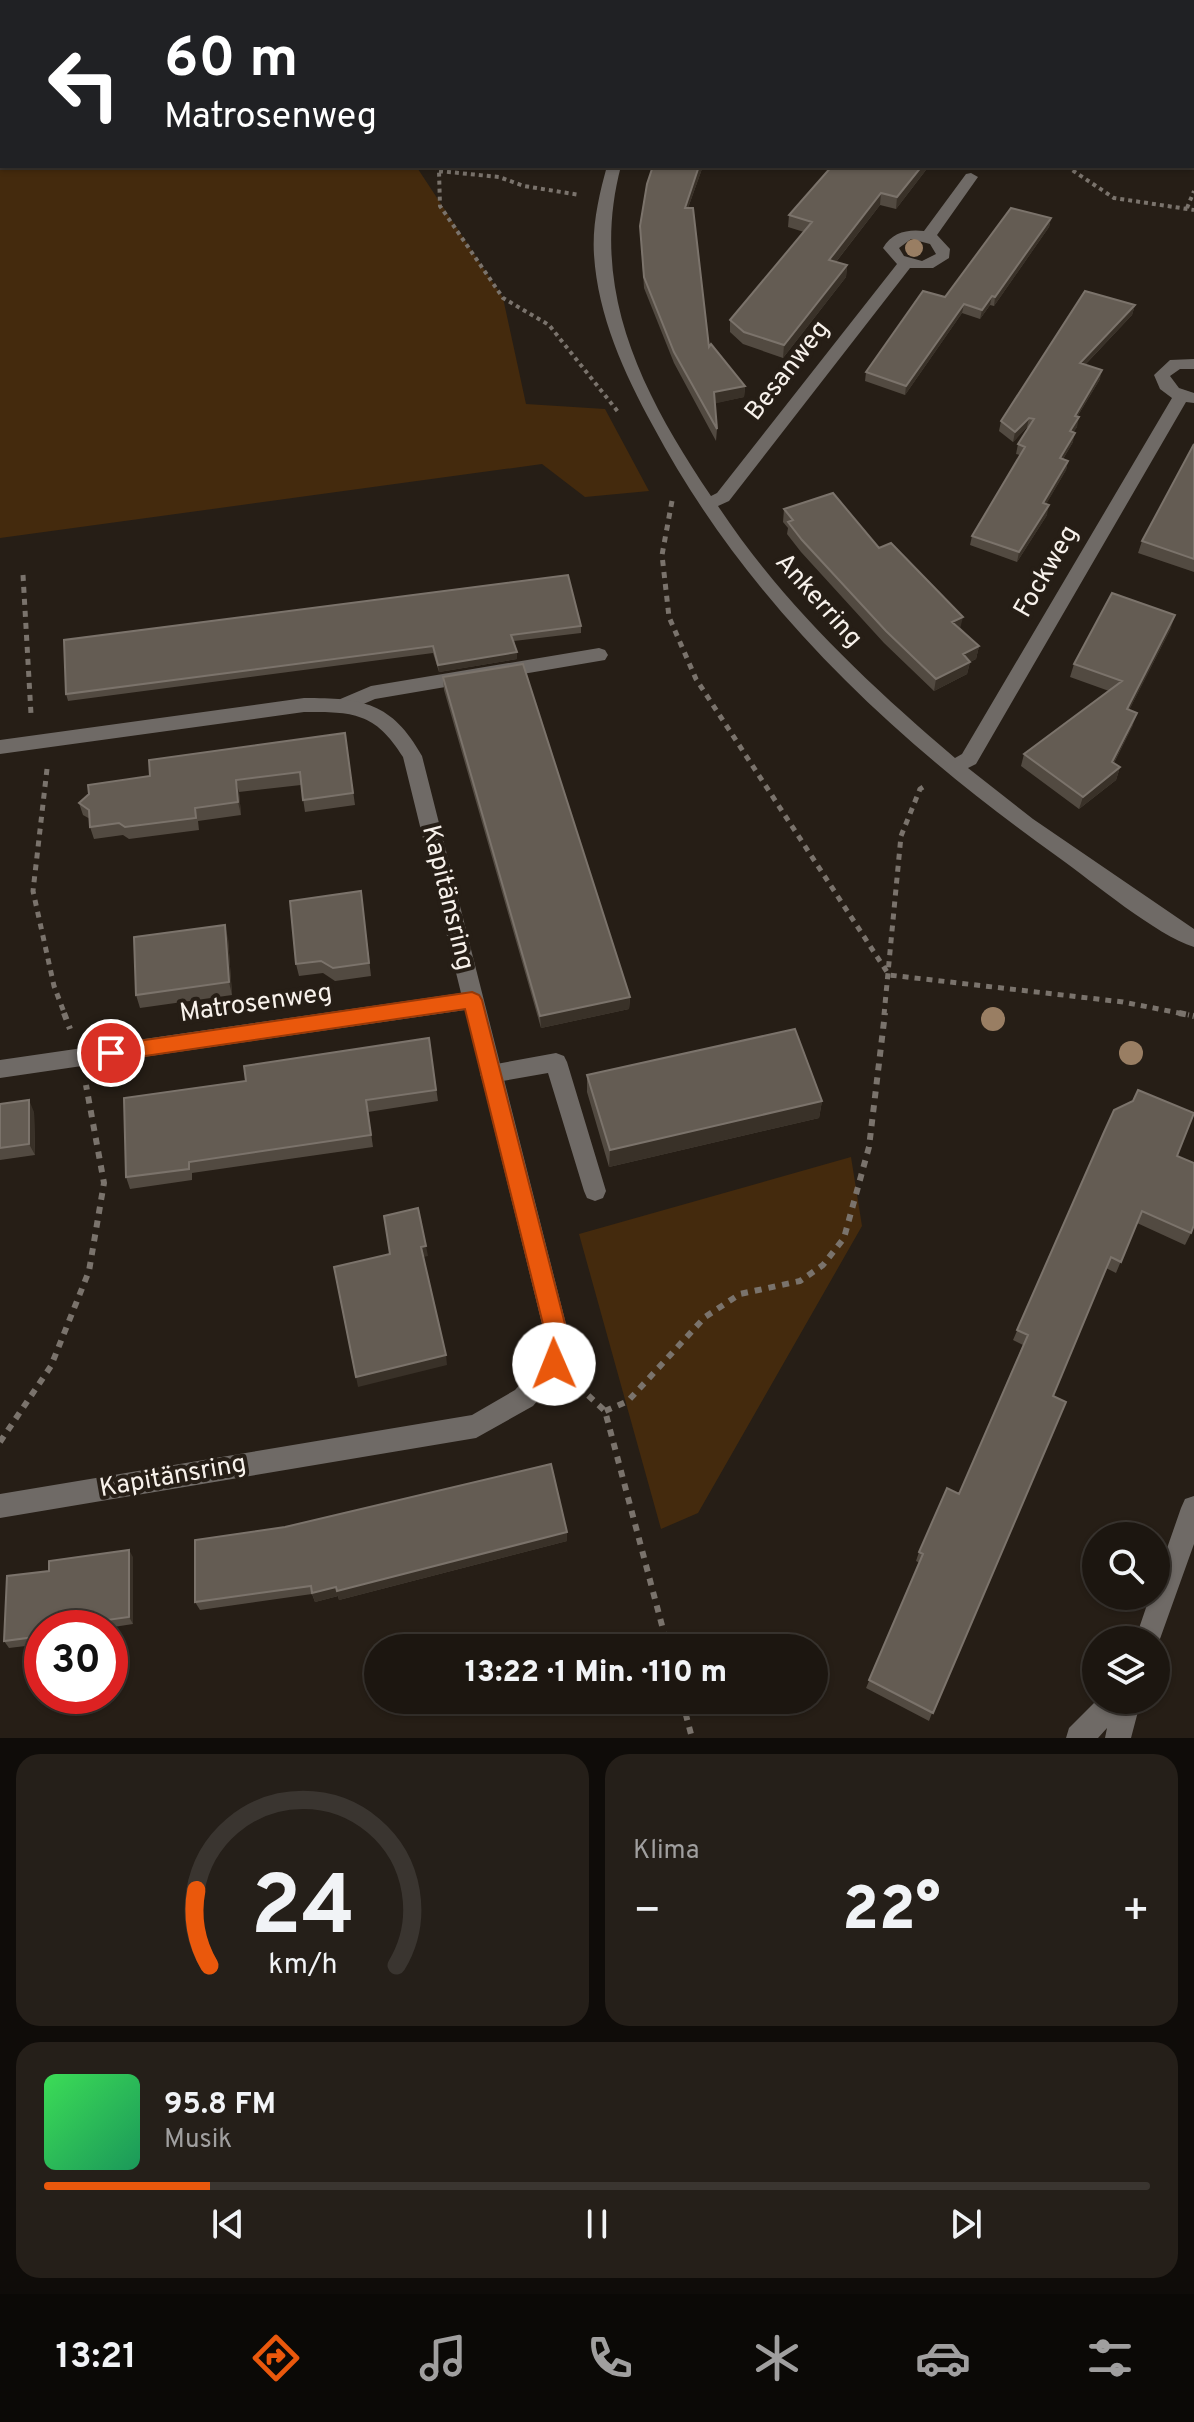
<!DOCTYPE html>
<html lang="de">
<head>
<meta charset="utf-8">
<style>
  :root { --surface:#1c1610; --page:#251f19; --text:#f1f3f6; --muted:#a09f9f; --line:#3a3530; --accent:#ea580c }
  body { margin:0; font-family:Overpass,sans-serif; background:var(--page); color:var(--text); height:100vh; display:flex; flex-direction:column; font-size:30px; white-space:nowrap }
  * { box-sizing:border-box; margin:0 }
  p { font-size:26px; color:var(--muted) }
  .icon { flex:none; width:44px; height:44px; fill:none; stroke:currentColor; stroke-width:2; stroke-linecap:round; stroke-linejoin:round }
  .map { position:relative; height:1738px; overflow:hidden }
  .drawer { display:flex; flex-direction:column; gap:16px; padding:16px; background:#0f0c09; flex:1 }
  .drawer>* { flex:none }
  .guide { position:absolute; left:0px; top:0px; width:1194px; height:168px; box-shadow:0 2px 6px #0004,0 0 0 2px var(--line); background:#202124; color:#fff; overflow:hidden }
  .tools { position:absolute; left:1082px; top:1522px; display:grid; gap:16px }
  .tools a { display:grid; place-items:center; width:88px; height:88px; border-radius:50%; background:var(--surface); box-shadow:0 2px 6px #0004,0 0 0 2px var(--line); font-size:40px }
  .speed { position:absolute; left:24px; top:1610px; display:flex; gap:16px; font-size:40px; font-weight:700; text-align:center }
  .speed>* { display:grid; place-content:center; width:104px; height:104px; border-radius:50%; background:var(--surface); box-shadow:0 2px 6px #0004,0 0 0 2px var(--line); line-height:1 }
  .speed .limit { border:12px solid #d22; background:#fff; color:#111 }
  .pin { position:absolute; display:grid; place-items:center; width:68px; height:68px; color:#fff; margin:-34px; border:4px solid #fff; border-radius:50%; box-shadow:0 2px 8px #0007 }
  .me { position:absolute; width:88px; margin:-44px; rotate:359deg; stroke-linejoin:round; filter:drop-shadow(0 0 6px #0008) }
  .turn { display:flex; align-items:center; gap:28px; height:168px; padding:0 32px; font-size:36px }
  .turn .icon { width:104px; height:104px; stroke-width:2.5 }
  .turn b { display:block; font-size:56px; line-height:68px }
  .big { font-size:60px; font-weight:800; line-height:1.1 }
  .drawer .tile { flex:1; display:flex; flex-direction:column; justify-content:center; gap:12px; min-width:0; padding:0 28px; border-radius:24px; background:var(--page) }
  .drawer .dial { align-items:center; gap:0 }
  .dial svg { height:208px; overflow:visible; fill:none; stroke:var(--line); stroke-width:7; stroke-linecap:round; text-anchor:middle }
  .dial text { fill:var(--text); stroke:none }
  .song { display:flex; align-items:center; gap:24px }
  .cover { width:96px; height:96px; border-radius:12px; background:linear-gradient(135deg,hsl(130 70% 55%),hsl(150 70% 35%)) }
  .played { height:8px; border-radius:4px; background:linear-gradient(90deg,var(--accent) 15%,var(--line) 15%) }
  .keys { display:flex; justify-content:space-around; direction:ltr }
  .heat { display:flex; justify-content:space-between; align-items:center; font-size:44px; direction:ltr }
  .drawer .tiles { flex:1; display:grid; gap:16px; grid-template-columns:1fr 1fr }
  .tile:last-child { grid-column:span 2 }
  .trip { position:absolute; left:364px; top:1634px; width:464px; height:80px; border-radius:40px; background:var(--surface); box-shadow:0 2px 6px #0004,0 0 0 2px var(--line); font-weight:800; line-height:80px; text-align:center }
  .dock { display:flex; height:128px; justify-content:space-around; align-items:center; background:#0b0906; color:var(--muted) }
  .dock .icon { width:56px; height:56px }
  .dock .current { color:var(--accent) }
  .dock b { font-size:36px; color:var(--text) }
  .map>svg:first-child { display:block }
</style>
</head>
<body>
<div class="map">
<svg width="1194" height="1738" viewBox="0 0 1194 1738">
  <rect width="100%" height="100%" fill="#261e16"/>
  <path fill="#442a0d" d="M0,0H342L2,2V166H416L503,298L526,404L605,409L649,491L585,497L542,464L0,538Z
    M851,1157L862,1226L698,1513L661,1529L579,1234Z"/>
  <g fill="none" stroke-linecap="round" stroke-linejoin="round">
    <path stroke="#7a736c" stroke-width="4" stroke-dasharray="4 4" stroke-linecap="butt" d="M435,166L439,171L440,206L503,298L549,325L619,413
      M1066,166L1114,198L1194,210
      M439,171L499,177L524,186L580,195
      M1187,208L1194,191"/>
    <path stroke="#7a736c" stroke-width="5" stroke-dasharray="6 6" stroke-linecap="butt" d="M672,501L662,555L669,617L696,679L889,975L1123,1002L1189,1015
      M23,575L31,714
      M47,769L33,891L54,986L65,1015
      M884,1015L901,836L920,789L928,784"/>
    <path stroke="#7a736c" stroke-width="6" stroke-dasharray="7 7" stroke-linecap="butt" d="M64,1013L70,1029
      M1179,1013L1194,1016
      M578,1386L605,1411L668,1648
      M605,1411L628,1401L705,1317L740,1294L800,1281L823,1265L844,1238L869,1147L885,1013
      M0,1442L51,1366L89,1271L104,1183L86,1085
      M682,1700L692,1738"/>
    <path fill="#6f6a66" fill-rule="evenodd" d="M599,648L605,650L608,655L605,660L375,699L345,712L336,705L338,700L371,686Z
      M556,1053L564,1056L567,1062L606,1191L603,1198L595,1201L587,1198L584,1191L548,1073L491,1083L483,1081L480,1074L483,1067L491,1065Z"/>
    <path fill="#6f6a66" fill-rule="evenodd" d="M441,0H461L463,2H443Z
      M728,0H745L747,2H730Z
      M761,0H777L759,2Z
      M1094,0H1108L1093,2Z
      M607,166H621C588,290 643,395 711,496L717,493L897,264L883,248C892,232 908,229 924,231L966,174L971,173L978,177L937,235L950,249L949,258L933,268H910L729,501L718,506C782,603 867,683 955,758L962,754L1172,398L1160,389L1154,375L1170,360L1194,359V369H1180L1170,376L1179,388L1194,393V403L1186,402L976,764L968,768L1033,819L1194,929V947C1156,935 1093,882 1058,857C895,741 747,603 653,426C624,373 598,316 594,255C592,225 599,195 607,166ZM911,239L930,244L936,254L922,261L904,256L899,248Z
      M304,698C362,698 392,702 422,756L566,1324V1364L562,1372L533,1406L476,1438L0,1518V1494L472,1415L515,1390L542,1360V1324L465,1010L0,1078V1060L461,993L403,757C375,712 353,712 304,712L0,754V740Z
      M1194,1496V1544L1156,1650V1640H1135L1150,1596H1156V1580L1181,1508L1185,1499Z
      M1097,1700H1141L1131,1738H1105L1107,1728L1098,1738H1066L1069,1728Z"/>
  </g>
  <g fill="#997e63">
    <circle cx="914" cy="248" r="9"/>
    <circle cx="993" cy="1019" r="12"/>
    <circle cx="1131" cy="1053" r="12"/>
  </g>
  <path fill="#524a41" d="M790,0H905L901,2H790Z
    M957,0H1059L1058,2H956Z
    M1192,70L1194,71V130H1192Z
    M653,166H703L688,208L709,347L745,386L744,397L715,403L717,429L716,441L674,363L644,288L640,226Z
    M929,166L896,209L880,205L836,262L847,265L846,277L783,358L743,344L730,332V320L804,232L788,227L789,215Z
    M1051,218L1049,227L994,306L990,305L980,319L962,313L905,395L865,381L866,372L945,297Z
    M1135,305L1132,315L1085,365L1100,379L1077,417V427L1073,432V442L1063,459L1068,461L1066,470L1046,504L1047,515L1017,562L970,545L972,536L1020,455L1016,454L1018,444L1028,428L1027,427L1013,442L999,431L1001,421Z
    M1194,444V572L1138,553L1142,541Z
    M784,509L879,548L979,646L976,659L970,662L967,674L934,691L884,643L801,552L787,534L788,528L783,522Z
    M581,626V633L514,641L517,652V659L439,672L433,653L68,701L66,694Z
    M1171,628L1129,710L1133,725L1114,763L1120,767L1116,780L1079,809L1021,766L1024,754L1109,691L1070,677L1074,664Z
    M443,677L630,997L629,1009L541,1028L444,690Z
    M345,733L355,805L305,812L301,785L239,792L241,815L198,821L199,830L129,839L123,835L94,839L90,827V819L83,815L79,803L150,776Z
    M361,891L371,976L335,981L323,973L299,976L296,964Z
    M228,938L232,995L140,1008L136,995Z
    M429,1038L438,1101L368,1112L373,1147L192,1173V1180L130,1189L126,1177L246,1081Z
    M587,1075L822,1101L819,1118L609,1167L587,1092Z
    M0,1104L34,1112L35,1155L0,1160Z
    M1104,1132L1177,1156L1191,1233L1185,1245L1137,1223L1116,1273L1106,1268L1053,1396L929,1721L866,1688L920,1563L916,1561L919,1552L959,1494L1023,1345L1013,1340Z
    M567,1532V1541L339,1600L338,1596L315,1602L312,1594L200,1610L195,1602Z
    M133,1557V1624L107,1628H42V1644L9,1648L4,1641L49,1571Z"/>
  <path fill="#393128" d="M882,0H905L901,2H877Z
    M699,166H703L684,219L685,208Z
    M922,166H929L896,209L897,197Z
    M881,193L880,205L828,272L829,260Z
    M1051,218L1049,227L994,306L995,297Z
    M847,265L846,277L783,358L784,345Z
    M992,296L990,305L980,319L982,310Z
    M964,304L962,313L905,395L906,386Z
    M1135,305L1132,315L1078,372L1080,363Z
    M1102,370L1100,379L1072,425L1075,416Z
    M745,386L744,397L713,404L714,392Z
    M1079,417L1077,427L1068,441L1070,431Z
    M1029,418L1027,427L1013,442L1015,432Z
    M1075,433L1073,442L1058,467L1060,458Z
    M1068,461L1066,470L1041,513L1043,503Z
    M1049,505L1047,515L1017,562L1019,552Z
    M1175,615L1171,628L1123,722L1127,709Z
    M963,617L960,629L952,622Z
    M979,646L976,659L970,662L967,674L934,691L936,679L963,654Z
    M517,652V659L439,672L438,665Z
    M1137,713L1133,725L1108,774L1112,762Z
    M1120,767L1116,780L1079,809L1083,797Z
    M236,780L239,792L241,815L238,802Z
    M225,925L228,938L232,995L229,982Z
    M630,997L629,1009L541,1028L540,1016Z
    M29,1100L34,1112L35,1155L29,1144Z
    M822,1101L819,1118L609,1167L610,1150Z
    M426,1246L428,1256L423,1257L421,1247Z
    M446,1355L447,1365L358,1387L356,1377Z
    M567,1532V1541L339,1600L338,1596L315,1602L312,1593Z
    M129,1550L133,1557V1624L129,1617Z"/>
  <path fill="#645c53" stroke="#7b736b" stroke-width="2" d="M507,0H649L653,2H503Z
    M805,0H882L877,2H808Z
    M957,0H1037L1035,2H956Z
    M1192,70L1194,71V118L1192,117Z
    M653,166H699L685,208H693L709,347L711,344L745,386L714,392L717,429L674,352L644,277L640,226L647,184Z
    M832,166H922L897,197L881,193L829,260L847,265L784,345L744,332L730,320L812,222L789,215Z
    M1011,208L1051,218L995,297L992,296L982,310L964,304L906,386L866,372L923,291L945,297Z
    M1085,291L1135,305L1080,363L1102,370L1075,416L1079,417L1070,431L1075,433L1060,458L1068,461L1043,503L1049,505L1019,552L972,536L1025,447L1018,444L1034,419L1029,418L1015,432L1001,421Z
    M1194,444V559L1142,541Z
    M833,493L879,548L891,543L963,617L952,622L979,646L963,654L970,662L936,679L886,631L802,540L788,522L793,520L784,509Z
    M568,575L581,626L511,635L517,652L438,665L433,646L66,694L64,640Z
    M1112,593L1175,615L1127,709L1137,713L1112,762L1120,767L1083,797L1024,754L1122,681L1074,664Z
    M523,664L630,997L540,1016L443,677Z
    M345,733L353,793L303,800L300,772L236,780L238,802L195,808L196,818L125,827L119,823L90,827L89,810L79,803L89,794L88,785L150,776L149,760Z
    M361,891L369,963L333,968L321,961L296,964L290,901Z
    M225,925L229,982L136,995L134,937Z
    M795,1029L822,1101L610,1150L587,1075Z
    M429,1038L436,1090L366,1100L371,1135L189,1162V1169L126,1177L124,1098L246,1081L244,1066Z
    M1138,1090L1194,1113L1177,1156L1194,1163V1225L1191,1233L1142,1211L1121,1262L1111,1257L1053,1396L1066,1402L933,1713L869,1680L923,1554L919,1552L947,1488L959,1494L1028,1335L1017,1330L1104,1132L1114,1110L1133,1101Z
    M29,1100V1144L0,1148V1104Z
    M418,1208L426,1246L421,1247L446,1355L356,1377L334,1267L390,1254L384,1216Z
    M551,1464L567,1532L337,1591L336,1587L312,1593L311,1586L195,1602V1540L285,1527Z
    M129,1550V1617L50,1628H42V1636L4,1641L7,1576L49,1571V1561Z"/>
  <path fill="#ea580c" stroke="#983908" stroke-width="2" d="M472,992L479,995L482,1000L565,1324V1364L562,1371L554,1374L546,1371L543,1364V1324L465,1009L111,1061L104,1059L101,1053L104,1047L111,1045Z"/>
  <g text-anchor="middle" dominant-baseline="central" stroke-width="8" stroke-linejoin="round" paint-order="stroke">
    <g font-size="26" fill="#f7f1eb" stroke="#261e16">
      <text transform="translate(788 371) rotate(-52)">Besanweg</text>
      <text transform="translate(1047 572) rotate(-60)">Fockweg</text>
      <text transform="translate(818 601) rotate(48)">Ankerring</text>
      <text transform="translate(447 898) rotate(76)">Kapitänsring</text>
      <text transform="translate(256 1004) rotate(-8)">Matrosenweg</text>
      <text transform="translate(173 1477) rotate(-10)">Kapitänsring</text>
    </g>
  </g>
</svg>
<div class="tools">
<a><svg class="icon" aria-label="search" viewBox="0 0 24 24"><circle cx="10" cy="10" r="6"/><path d="M15 15l6 6"/></svg></a>
<a><svg class="icon" aria-label="layers" viewBox="0 0 24 24"><path d="M12 4l9 5-9 5-9-5zM3 14l9 5 9-5"/></svg></a>
</div>
<div class="speed"><div class="limit">30</div></div>
<div class="pin" style="left:111px;top:1053px;background:#d93025"><svg class="icon" aria-label="arrive" viewBox="0 0 24 24"><path d="M6 21V4h12l-3 4 3 4H6"/></svg></div>
<svg class="me" style="left:554px;top:1364px" viewBox="-20 -20 40 40"><circle r="19" fill="#fff"/><path d="M0-13L10 11 0 6-10 11z" fill="#ea580c"/></svg>
<div class="trip">13:22 · 1 Min. · 110 m</div>
<div class="guide">
<div class="turn"><svg class="icon" aria-label="left" viewBox="0 0 24 24"><path d="M17 20v-9H6M10 6l-5 5 5 5"/></svg><div><b>60 m</b>Matrosenweg</div></div>
</div>
</div>
<section class="drawer">
<div class="tiles">
<div class="tile dial"><svg viewBox="0 0 100 80">
<path d="M14 69A42 42 0 1 1 86 69"/>
<path d="M14 69A42 42 0 0 1 9 40" stroke="#ea580c"/>
<text x="50" y="56" font-size="32" font-weight="700">24</text>
<text x="50" y="72" font-size="11">km/h</text>
</svg></div>
<div class="tile"><p>Klima</p>
<div class="heat"><a>−</a><b class="big">22°</b><a>+</a></div>
</div>
<div class="tile">
<div class="song"><i class="cover"></i><div><b>95.8 FM</b><p>Musik</p></div></div>
<div class="played"></div>
<div class="keys"><svg class="icon" aria-label="previous" viewBox="0 0 24 24"><path d="M18 5L8 12l10 7zM5 5v14"/></svg><svg class="icon" aria-label="pause" viewBox="0 0 24 24"><path d="M8 5v14M16 5v14"/></svg><svg class="icon" aria-label="next" viewBox="0 0 24 24"><path d="M6 5l10 7-10 7zM19 5v14"/></svg></div>
</div>
</div>
</section>
<nav class="dock">
<b>13:21</b>
<svg class="icon current" aria-label="directions" viewBox="0 0 24 24"><path d="M12 3l9 9-9 9-9-9zM9 14v-3h6M13 9l2 2-2 2"/></svg>
<svg class="icon" aria-label="music" viewBox="0 0 24 24"><path d="M9 18V5l10-2v13"/><circle cx="6" cy="18" r="3"/><circle cx="16" cy="16" r="3"/></svg>
<svg class="icon" aria-label="phone" viewBox="0 0 24 24"><path d="M5 4h4l2 5-3 2q2 4 5 5l2-3 5 2v4C11 20 4 13 5 4z"/></svg>
<svg class="icon" aria-label="climate" viewBox="0 0 24 24"><path d="M12 3v18M4 7l16 10M4 17L20 7"/></svg>
<svg class="icon" aria-label="car" viewBox="0 0 24 24"><path d="M5 17H2v-5l4-1 3-4h7l3 4 3 1v5h-3M9 17h6M6 11h13"/><circle cx="7" cy="17" r="2"/><circle cx="17" cy="17" r="2"/></svg>
<svg class="icon" aria-label="filters" viewBox="0 0 24 24"><path d="M4 7h16M4 17h16"/><circle cx="9" cy="7" r="2"/><circle cx="15" cy="17" r="2"/></svg>
</nav>
</body>
</html>
